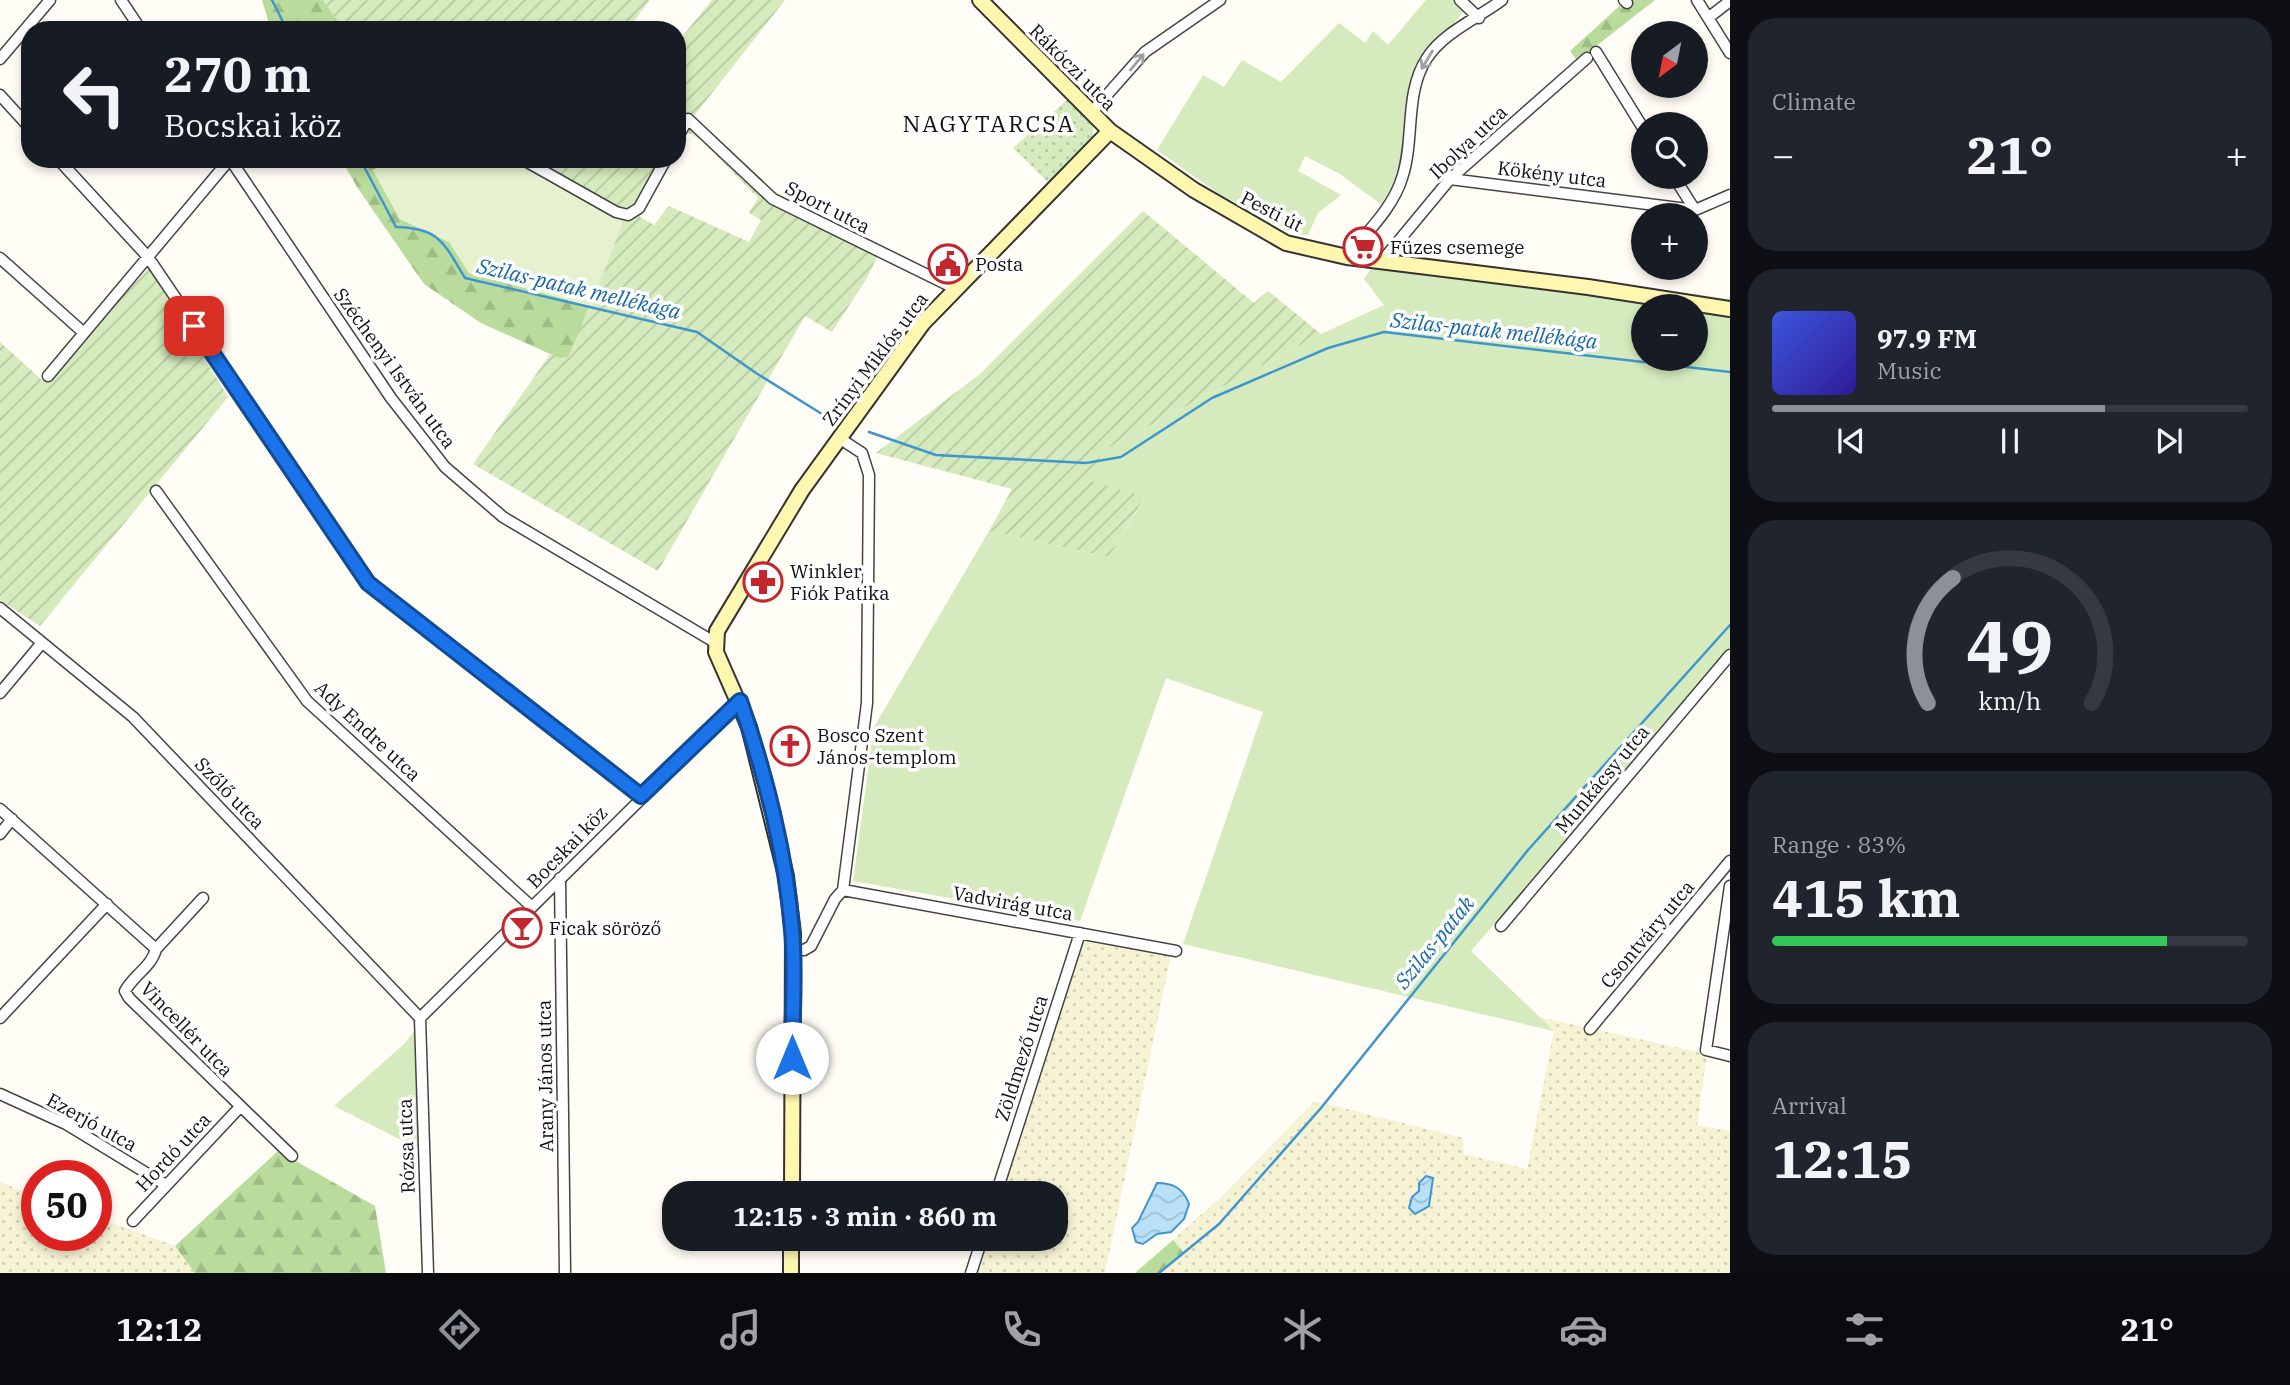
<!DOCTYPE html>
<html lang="en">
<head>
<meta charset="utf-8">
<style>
  :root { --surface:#171b24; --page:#20242c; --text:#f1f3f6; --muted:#9ea1a6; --line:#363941; --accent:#8c9099 }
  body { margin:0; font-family:"IBM Plex Serif",serif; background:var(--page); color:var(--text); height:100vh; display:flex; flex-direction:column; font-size:26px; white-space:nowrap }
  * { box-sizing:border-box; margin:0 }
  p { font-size:23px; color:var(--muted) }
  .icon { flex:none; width:38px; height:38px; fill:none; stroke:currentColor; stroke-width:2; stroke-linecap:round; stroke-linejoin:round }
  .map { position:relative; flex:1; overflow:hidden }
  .drawer { display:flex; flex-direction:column; gap:18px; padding:18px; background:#0d0f14; width:560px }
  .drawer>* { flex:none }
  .banner { position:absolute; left:21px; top:21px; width:665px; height:147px; border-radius:28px; box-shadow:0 4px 10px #0003; background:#171b24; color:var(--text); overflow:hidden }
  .needle { width:46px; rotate:212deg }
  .controls { position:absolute; left:1631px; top:21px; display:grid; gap:14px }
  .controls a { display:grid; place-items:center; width:77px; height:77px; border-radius:50%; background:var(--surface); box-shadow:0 4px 10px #0003; font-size:35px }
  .speed { position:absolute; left:21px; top:1160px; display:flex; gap:14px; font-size:35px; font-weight:700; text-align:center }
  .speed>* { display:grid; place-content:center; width:91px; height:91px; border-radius:50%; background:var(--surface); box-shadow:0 4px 10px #0003; line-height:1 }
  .speed .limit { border:10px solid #d22; background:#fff; color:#111 }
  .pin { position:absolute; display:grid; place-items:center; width:60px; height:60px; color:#fff; margin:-30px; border-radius:14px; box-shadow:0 4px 10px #0006 }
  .me { position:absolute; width:77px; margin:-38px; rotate:0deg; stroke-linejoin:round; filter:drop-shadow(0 0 5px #0008) }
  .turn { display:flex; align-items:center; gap:24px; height:147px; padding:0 28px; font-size:32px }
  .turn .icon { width:91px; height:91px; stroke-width:2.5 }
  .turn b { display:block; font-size:49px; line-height:60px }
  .big { font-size:52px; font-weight:700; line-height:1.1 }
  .drawer .tile { flex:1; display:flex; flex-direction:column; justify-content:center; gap:10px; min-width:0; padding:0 24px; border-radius:28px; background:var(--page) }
  .drawer .dial { align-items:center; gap:0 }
  .dial svg { height:182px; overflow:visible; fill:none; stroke:var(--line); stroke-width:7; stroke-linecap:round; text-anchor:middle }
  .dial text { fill:var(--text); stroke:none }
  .song { display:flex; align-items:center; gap:21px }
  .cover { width:84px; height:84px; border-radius:10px; background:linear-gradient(135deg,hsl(230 70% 55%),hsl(250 70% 35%)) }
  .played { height:7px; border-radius:4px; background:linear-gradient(90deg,var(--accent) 70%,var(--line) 70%) }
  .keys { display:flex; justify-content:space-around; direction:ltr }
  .heat { display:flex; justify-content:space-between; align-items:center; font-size:38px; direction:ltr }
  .charge { height:10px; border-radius:5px; background:linear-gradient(90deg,#34c759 83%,var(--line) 0) }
  .trip { position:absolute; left:662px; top:1181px; width:406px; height:70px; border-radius:28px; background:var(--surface); box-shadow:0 4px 10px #0003; font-weight:700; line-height:70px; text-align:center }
  .tabs { display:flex; height:112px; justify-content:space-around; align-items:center; background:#090b0e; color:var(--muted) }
  .tabs .icon { width:49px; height:49px }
  .tabs .current { color:var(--accent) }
  .tabs b { font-size:32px; color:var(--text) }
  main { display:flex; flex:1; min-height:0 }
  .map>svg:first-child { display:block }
</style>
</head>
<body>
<main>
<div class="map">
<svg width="1730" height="1273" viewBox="0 0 1730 1273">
  <defs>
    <pattern id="farmland-dots" width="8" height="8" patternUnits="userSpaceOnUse" patternTransform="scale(1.75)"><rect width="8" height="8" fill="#f6f3d4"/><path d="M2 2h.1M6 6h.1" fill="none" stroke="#d2cfb5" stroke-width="1.8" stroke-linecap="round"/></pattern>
    <pattern id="forest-firs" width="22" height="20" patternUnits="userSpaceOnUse" patternTransform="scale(1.75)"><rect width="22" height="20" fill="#b9dc9c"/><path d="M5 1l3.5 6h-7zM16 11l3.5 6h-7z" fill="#9ebc85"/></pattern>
    <pattern id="park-dots" width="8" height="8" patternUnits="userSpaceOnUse" patternTransform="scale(1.75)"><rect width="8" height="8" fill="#d5ebbd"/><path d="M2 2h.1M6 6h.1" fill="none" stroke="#b6c8a1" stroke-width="1.8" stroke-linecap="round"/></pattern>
    <pattern id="garden-furrows" width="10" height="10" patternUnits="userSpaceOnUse" patternTransform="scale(1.75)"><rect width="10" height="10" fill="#d5ebbd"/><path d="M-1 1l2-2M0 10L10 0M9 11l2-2" fill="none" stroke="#b6c8a1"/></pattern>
    <pattern id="water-waves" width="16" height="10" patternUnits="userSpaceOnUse" patternTransform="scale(1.75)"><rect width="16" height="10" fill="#b9e0f7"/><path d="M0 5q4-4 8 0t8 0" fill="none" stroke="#9ebfd3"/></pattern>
  </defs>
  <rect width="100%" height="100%" fill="#fffdf5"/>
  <path fill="url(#farmland-dots)" d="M1084,938L1171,955L1105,1273H975L986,1239H1055V1194L1001,1193Z
    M1539,1017L1707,1054L1697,1125L1730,1131V1273H1160L1183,1253L1173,1240L1223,1195L1315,1101L1463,1138L1464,1154L1527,1169L1554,1031Z
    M0,1182L37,1197V1236H96V1217L175,1246L195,1273H0Z"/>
  <path fill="#d5ebbd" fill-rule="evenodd" d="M1426,0H1455L1465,9L1419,69L1400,179L1383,206L1340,174L1305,156L1298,171L1341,195L1318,213L1308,235L1296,234L1219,194L1157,150L1203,75L1224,87L1242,60L1281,82L1339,23L1365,43L1373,31L1388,45Z
    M1383,251L1730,299V654L1471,951L1554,1031L1183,944L1263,712L1166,678L1080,921L853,881L874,727L989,531L1109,557L1145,498L1090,481L1102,451L1321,334L1384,305L1364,279ZM1643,306H1696V359H1643Z
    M420,1024L423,1151L334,1106L404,1044Z"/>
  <path fill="url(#forest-firs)" d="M262,0H323L344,30H271Z
    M1626,0H1655L1577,61L1570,51Z
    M341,159H393L373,170L400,219L450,242L469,273L591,306L568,358H559L481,323L424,284L357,187Z
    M278,1151L375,1206L386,1273H195L175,1246Z
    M1173,1240L1184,1253L1160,1273H1135Z"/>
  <path fill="url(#park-dots)" d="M1067,100L1093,126V138L1049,183L1013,148Z"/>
  <path fill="url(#garden-furrows)" d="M323,0H650L627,30H344Z
    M712,0H785L694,116L770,189L882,247L867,278L832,332L805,316L658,571L473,464L551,353L559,358L569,357L626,211L531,159H672L640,217L654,225L669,206L749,242L761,220L749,213L758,198L701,140L687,132L677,149V43Z
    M1143,211L1254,303L1268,291L1321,334L1102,451L1091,481L1145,497L1109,557L989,531L1012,489L876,453L980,374Z
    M149,268L228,397L40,626L0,600V342L43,381Z"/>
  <path fill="#e6f2cf" d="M393,159H531L627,211L591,306L469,273L449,242L400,219L373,170Z"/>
  <path fill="url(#water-waves)" stroke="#3f96cf" stroke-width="2" d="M1426,1176L1433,1178L1429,1206L1415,1214L1409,1208L1412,1197L1419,1191V1183Z
    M1157,1183C1173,1183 1183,1188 1189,1204L1184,1219L1171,1232L1157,1234L1143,1244L1136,1242L1132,1228L1138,1222Z"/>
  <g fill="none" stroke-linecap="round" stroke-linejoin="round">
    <path stroke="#3f96cf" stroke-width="2.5" d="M272,0L287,30
      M360,159L396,227C441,228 444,244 465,278L697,332L756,373L830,419
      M869,432L936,455L1086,463L1121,457L1212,398L1328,348L1384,332L1730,372
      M1159,1273L1219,1224L1321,1108L1528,850L1730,625"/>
    <g stroke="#444" stroke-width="13">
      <path id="street" d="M121,0L141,30
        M1460,0L1479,18
        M1624,0L1627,3
        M1697,0L1730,53
        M1708,18L1730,1
        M1596,52L1643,128
        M0,59L50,0
        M0,95L30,128
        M1091,113L1145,52L1220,0
        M677,138L688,119L773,199L954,288
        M58,159L148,257L368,583L641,796
        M522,159L616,212L628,215L639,208L666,159
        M1674,177L1695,210
        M1450,179L1695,210L1730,195
        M1347,257C1366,233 1393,208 1402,178C1415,140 1404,93 1427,58C1444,32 1478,18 1502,0
        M0,258L84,333
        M1382,261L1450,179L1587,58
        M48,376L230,159L391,398L445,467L503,517L716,643
        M156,491L307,701L532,907
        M0,608L133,717L420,1018
        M0,693L41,644
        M0,809L156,949C152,966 133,976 125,991L129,998L292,1156
        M0,834L12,819
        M560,878L565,1273
        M1730,886L1706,1050L1730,1056
        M843,890L1176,951
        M1501,926L1730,655
        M156,949L203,898
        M793,950H804L811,946L835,899L843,890L867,703L869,475L862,453L839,438
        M0,1018L107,904
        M420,1018L740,701
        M420,1018L428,1273
        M1590,1029L1730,861
        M0,1094L66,1124L166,1185
        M996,1194L1080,933
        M133,1221L240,1107
        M971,1273L982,1239"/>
    </g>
    <g stroke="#333" stroke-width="18">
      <path id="secondary" d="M980,0L1110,131L1194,190L1286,243L1347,257L1588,287L1730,309
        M792,1194L793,933L786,876L749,727L716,652L717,631L802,490L923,323L1110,131
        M791,1273V1239"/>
    </g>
    <use href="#street" stroke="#fff" stroke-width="10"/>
    <use href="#secondary" stroke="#fff6b0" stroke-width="14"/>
  </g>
  <defs><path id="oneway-shaft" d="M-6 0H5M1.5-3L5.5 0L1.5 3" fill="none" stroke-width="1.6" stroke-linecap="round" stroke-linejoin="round" transform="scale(1.75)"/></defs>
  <g stroke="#a0a0a0">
    <use href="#oneway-shaft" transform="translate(1427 60) rotate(121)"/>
    <use href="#oneway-shaft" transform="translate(1137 62) rotate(-50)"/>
  </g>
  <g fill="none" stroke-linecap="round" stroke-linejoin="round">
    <g stroke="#114b97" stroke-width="18">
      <path id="route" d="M194,326L368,583L641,796L740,701C765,772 786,855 792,930C796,972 792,1016 792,1058"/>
    </g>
    <use href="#route" stroke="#1a73e8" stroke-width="12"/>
  </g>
  <defs>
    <g id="supermarket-ring" transform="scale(2.0125)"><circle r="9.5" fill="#fff" stroke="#c4262e" stroke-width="1.5"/><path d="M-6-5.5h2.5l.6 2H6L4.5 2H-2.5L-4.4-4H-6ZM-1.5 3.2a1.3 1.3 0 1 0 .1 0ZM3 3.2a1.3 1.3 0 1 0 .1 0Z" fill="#c4262e"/></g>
    <g id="civic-ring" transform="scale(2.0125)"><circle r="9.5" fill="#fff" stroke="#c4262e" stroke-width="1.5"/><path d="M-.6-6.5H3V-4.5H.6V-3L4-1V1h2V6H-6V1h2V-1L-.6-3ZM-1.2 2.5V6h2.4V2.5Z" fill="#c4262e"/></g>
    <g id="pharmacy-ring" transform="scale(2.0125)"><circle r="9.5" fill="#fff" stroke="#c4262e" stroke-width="1.5"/><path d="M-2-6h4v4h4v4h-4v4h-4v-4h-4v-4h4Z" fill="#c4262e"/></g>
    <g id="church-ring" transform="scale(2.0125)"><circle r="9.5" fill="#fff" stroke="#c4262e" stroke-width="1.5"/><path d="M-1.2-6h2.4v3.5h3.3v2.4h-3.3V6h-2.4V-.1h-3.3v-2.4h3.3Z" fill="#c4262e"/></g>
    <g id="bar-ring" transform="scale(2.0125)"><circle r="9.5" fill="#fff" stroke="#c4262e" stroke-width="1.5"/><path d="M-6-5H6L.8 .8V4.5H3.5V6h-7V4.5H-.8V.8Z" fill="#c4262e"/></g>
  </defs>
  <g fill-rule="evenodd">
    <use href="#supermarket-ring" x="1363" y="247"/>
    <use href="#civic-ring" x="948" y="264"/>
    <use href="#pharmacy-ring" x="763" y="582"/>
    <use href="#church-ring" x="790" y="746"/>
    <use href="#bar-ring" x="522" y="928"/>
  </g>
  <g text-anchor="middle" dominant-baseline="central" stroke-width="7" stroke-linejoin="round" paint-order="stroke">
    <g font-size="19" fill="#111" stroke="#fff">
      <text transform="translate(1073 67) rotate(45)">Rákóczi utca</text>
      <text transform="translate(1468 142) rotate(-43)">Ibolya utca</text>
      <text transform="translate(1552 174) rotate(7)">Kökény utca</text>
      <text transform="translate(828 207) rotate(27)">Sport utca</text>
      <text transform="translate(1272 211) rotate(27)">Pesti út</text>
      <text transform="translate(875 359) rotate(-53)">Zrínyi Miklós utca</text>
      <text transform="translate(395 368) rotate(54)">Széchenyi István utca</text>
      <text transform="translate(368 731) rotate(43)">Ady Endre utca</text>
      <text transform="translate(1602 779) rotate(-50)">Munkácsy utca</text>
      <text transform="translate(230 793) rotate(46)">Szőlő utca</text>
      <text transform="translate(567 847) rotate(-46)">Bocskai köz</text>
      <text transform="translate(1013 903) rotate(10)">Vadvirág utca</text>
      <text transform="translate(1647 934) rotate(-50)">Csontváry utca</text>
      <text transform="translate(187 1029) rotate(46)">Vincellér utca</text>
      <text transform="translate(1021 1058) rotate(-72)">Zöldmező utca</text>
      <text transform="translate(545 1076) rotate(-91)">Arany János utca</text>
      <text transform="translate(92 1122) rotate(29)">Ezerjó utca</text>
      <text transform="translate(406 1146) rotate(-92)">Rózsa utca</text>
      <text transform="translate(173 1152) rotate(-47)">Hordó utca</text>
    </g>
    <g font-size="19" fill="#111" stroke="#fff" text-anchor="start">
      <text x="1390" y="247">Füzes csemege</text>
      <text x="975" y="264">Posta</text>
      <text x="790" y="571">Winkler<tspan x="790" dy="22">Fiók Patika</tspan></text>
      <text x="817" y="735">Bosco Szent<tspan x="817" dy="22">János-templom</tspan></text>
      <text x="549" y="928">Ficak söröző</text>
    </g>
    <g font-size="21" font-style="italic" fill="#1768a6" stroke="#fff">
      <text transform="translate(579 288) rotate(13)">Szilas-patak mellékága</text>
      <text transform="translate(1494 330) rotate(6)">Szilas-patak mellékága</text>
      <text transform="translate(1434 942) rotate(-51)">Szilas-patak</text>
    </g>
    <g font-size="23" letter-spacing="2" fill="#111" stroke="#fff">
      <text x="989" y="123">NAGYTARCSA</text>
    </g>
  </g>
</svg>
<div class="controls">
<a><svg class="needle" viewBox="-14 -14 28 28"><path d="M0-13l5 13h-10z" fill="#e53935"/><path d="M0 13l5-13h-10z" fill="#9ea1a6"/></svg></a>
<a><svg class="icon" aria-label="search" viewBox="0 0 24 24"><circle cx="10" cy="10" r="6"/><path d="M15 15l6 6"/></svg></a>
<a>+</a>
<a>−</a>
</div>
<div class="speed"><div class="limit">50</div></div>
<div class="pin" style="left:194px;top:326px;background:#d93025"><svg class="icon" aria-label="arrive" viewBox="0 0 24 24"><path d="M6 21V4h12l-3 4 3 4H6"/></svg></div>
<svg class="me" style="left:792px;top:1058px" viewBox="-20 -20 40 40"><circle r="19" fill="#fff"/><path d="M0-13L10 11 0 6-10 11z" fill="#1a73e8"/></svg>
<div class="trip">12:15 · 3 min · 860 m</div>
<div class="banner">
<div class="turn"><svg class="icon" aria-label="left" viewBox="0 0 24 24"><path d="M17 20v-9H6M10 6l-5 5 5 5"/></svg><div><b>270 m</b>Bocskai köz</div></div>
</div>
</div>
<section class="drawer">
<div class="tile"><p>Climate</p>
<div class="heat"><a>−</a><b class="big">21°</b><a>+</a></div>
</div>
<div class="tile">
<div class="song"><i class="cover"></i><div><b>97.9 FM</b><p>Music</p></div></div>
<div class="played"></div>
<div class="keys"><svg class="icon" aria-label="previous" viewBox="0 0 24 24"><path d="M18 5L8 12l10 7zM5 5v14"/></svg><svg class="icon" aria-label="pause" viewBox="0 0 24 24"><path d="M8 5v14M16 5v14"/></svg><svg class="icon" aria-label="next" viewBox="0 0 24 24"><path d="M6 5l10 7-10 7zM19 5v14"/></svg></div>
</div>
<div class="tile dial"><svg viewBox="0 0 100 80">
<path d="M14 69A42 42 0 1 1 86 69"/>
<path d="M14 69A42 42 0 0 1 25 14" stroke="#8c9099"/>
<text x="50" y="56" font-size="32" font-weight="700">49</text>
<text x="50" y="72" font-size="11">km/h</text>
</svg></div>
<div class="tile"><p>Range · 83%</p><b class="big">415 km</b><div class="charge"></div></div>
<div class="tile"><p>Arrival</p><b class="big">12:15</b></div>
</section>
</main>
<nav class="tabs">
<b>12:12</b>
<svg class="icon current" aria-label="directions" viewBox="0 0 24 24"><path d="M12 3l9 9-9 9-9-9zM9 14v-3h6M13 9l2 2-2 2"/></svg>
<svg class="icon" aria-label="music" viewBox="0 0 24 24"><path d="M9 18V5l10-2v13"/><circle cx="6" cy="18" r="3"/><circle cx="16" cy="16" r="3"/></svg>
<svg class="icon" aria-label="phone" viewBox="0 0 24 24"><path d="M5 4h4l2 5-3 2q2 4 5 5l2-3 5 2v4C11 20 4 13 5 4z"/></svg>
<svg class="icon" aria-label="climate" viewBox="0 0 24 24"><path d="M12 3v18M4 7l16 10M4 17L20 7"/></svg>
<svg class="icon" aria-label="car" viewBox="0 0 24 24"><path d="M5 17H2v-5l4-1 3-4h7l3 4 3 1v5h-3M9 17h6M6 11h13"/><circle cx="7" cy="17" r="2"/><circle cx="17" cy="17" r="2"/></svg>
<svg class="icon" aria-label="filters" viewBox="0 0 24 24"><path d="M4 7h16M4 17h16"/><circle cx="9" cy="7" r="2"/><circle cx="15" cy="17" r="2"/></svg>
<b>21°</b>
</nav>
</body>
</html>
